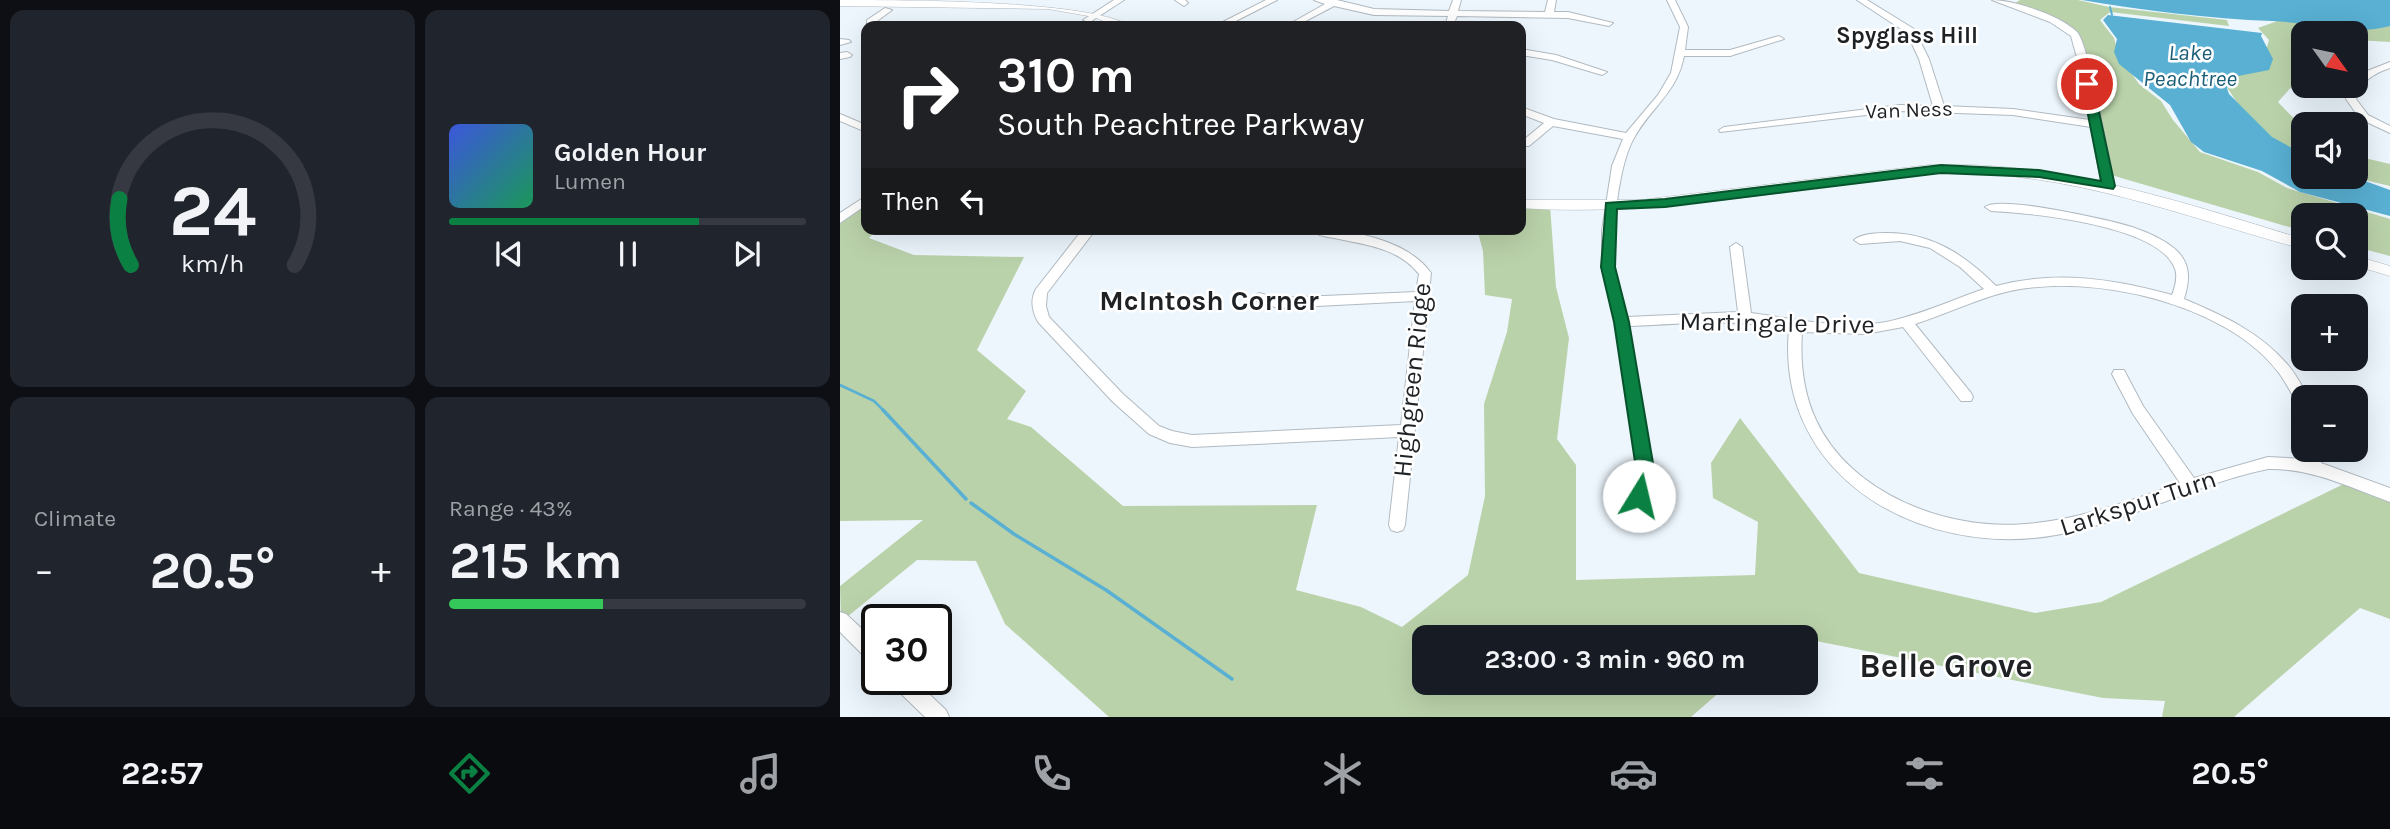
<!DOCTYPE html>
<html lang="en">
<head>
<meta charset="utf-8">
<style>
  :root { --surface:#171b24; --page:#20242c; --text:#f1f3f6; --muted:#9ea1a6; --line:#363941; --accent:#0b8043 }
  body { margin:0; font-family:Karla,sans-serif; background:var(--page); color:var(--text); height:100vh; display:flex; flex-direction:column; font-size:26px; white-space:nowrap }
  * { box-sizing:border-box; margin:0 }
  p { font-size:23px; color:var(--muted) }
  .icon { flex:none; width:38px; height:38px; fill:none; stroke:currentColor; stroke-width:2; stroke-linecap:round; stroke-linejoin:round }
  .map { position:relative; flex:1; overflow:hidden }
  .sheet { display:flex; flex-direction:column; gap:10px; padding:10px; background:#0d0f14; width:840px }
  .sheet>* { flex:none }
  .banner { position:absolute; left:21px; top:21px; width:665px; height:214px; border-radius:14px; box-shadow:0 7px 28px #0002; background:#202124; color:#fff; overflow:hidden }
  .needle { width:46px; rotate:123deg }
  .controls { position:absolute; left:1451px; top:21px; display:grid; gap:14px }
  .controls a { display:grid; place-items:center; width:77px; height:77px; border-radius:14px; background:var(--surface); box-shadow:0 7px 28px #0002; font-size:35px }
  .speed { position:absolute; left:21px; top:604px; display:flex; gap:14px; font-size:35px; font-weight:700; text-align:center }
  .speed>* { display:grid; place-content:center; width:91px; height:91px; border-radius:50%; background:var(--surface); box-shadow:0 7px 28px #0002; line-height:1 }
  .speed .limit { border:4px solid #111; border-radius:10px; background:#fff; color:#111 }
  .pin { position:absolute; display:grid; place-items:center; width:60px; height:60px; color:#fff; margin:-30px; border:4px solid #fff; border-radius:50%; box-shadow:0 2px 7px #0007 }
  .me { position:absolute; width:77px; margin:-38px; rotate:9deg; stroke-linejoin:round; filter:drop-shadow(0 0 5px #0008) }
  .turn { display:flex; align-items:center; gap:24px; height:147px; padding:0 21px; font-size:32px }
  .turn .icon { width:91px; height:91px; stroke-width:2.5 }
  .turn b { display:block; font-size:49px; line-height:60px }
  .then { display:flex; align-items:center; height:66px; padding:0 21px; background:#0003; gap:14px; font-size:26px }
  .big { font-size:52px; font-weight:700; line-height:1.1 }
  .sheet .tile { flex:1; display:flex; flex-direction:column; justify-content:center; gap:10px; min-width:0; padding:0 24px; border-radius:14px; background:var(--page) }
  .sheet .dial { align-items:center; gap:0 }
  .dial svg { height:182px; overflow:visible; fill:none; stroke:var(--line); stroke-width:7; stroke-linecap:round; text-anchor:middle }
  .dial text { fill:var(--text); stroke:none }
  .song { display:flex; align-items:center; gap:21px }
  .cover { width:84px; height:84px; border-radius:10px; background:linear-gradient(135deg,hsl(230 70% 55%),hsl(150 70% 35%)) }
  .played { height:7px; border-radius:4px; background:linear-gradient(90deg,var(--accent) 70%,var(--line) 70%) }
  .keys { display:flex; justify-content:space-around; direction:ltr }
  .heat { display:flex; justify-content:space-between; align-items:center; font-size:38px; direction:ltr }
  .charge { height:10px; border-radius:5px; background:linear-gradient(90deg,#34c759 43%,var(--line) 0) }
  .sheet .tiles { flex:1; display:grid; gap:10px; grid-template-columns:repeat(2,1fr) }
  .trip { position:absolute; left:572px; top:625px; width:406px; height:70px; border-radius:14px; background:var(--surface); box-shadow:0 7px 28px #0002; font-weight:700; line-height:70px; text-align:center }
  .menu { display:flex; height:112px; justify-content:space-around; align-items:center; background:#090b0e; color:var(--muted) }
  .menu .icon { width:49px; height:49px }
  .menu .selected { color:var(--accent) }
  .menu b { font-size:32px; color:var(--text) }
  main { display:flex; flex:1; min-height:0 }
  .map>svg:first-child { display:block }
</style>
</head>
<body>
<main>
<section class="sheet">
<div class="tiles">
<div class="tile dial"><svg viewBox="0 0 100 80">
<path d="M14 69A42 42 0 1 1 86 69"/>
<path d="M14 69A42 42 0 0 1 9 40" stroke="#0b8043"/>
<text x="50" y="56" font-size="32" font-weight="700">24</text>
<text x="50" y="72" font-size="11">km/h</text>
</svg></div>
<div class="tile">
<div class="song"><i class="cover"></i><div><b>Golden Hour</b><p>Lumen</p></div></div>
<div class="played"></div>
<div class="keys"><svg class="icon" aria-label="previous" viewBox="0 0 24 24"><path d="M18 5L8 12l10 7zM5 5v14"/></svg><svg class="icon" aria-label="pause" viewBox="0 0 24 24"><path d="M8 5v14M16 5v14"/></svg><svg class="icon" aria-label="next" viewBox="0 0 24 24"><path d="M6 5l10 7-10 7zM19 5v14"/></svg></div>
</div>
<div class="tile"><p>Climate</p>
<div class="heat"><a>−</a><b class="big">20.5°</b><a>+</a></div>
</div>
<div class="tile"><p>Range · 43%</p><b class="big">215 km</b><div class="charge"></div></div>
</div>
</section>
<div class="map">
<svg width="1550" height="717" viewBox="0 0 1550 717">
  <rect width="100%" height="100%" fill="#edf6fd"/>
  <path fill="#bad2aa" d="M1180,0H1238L1269,7L1387,20L1389,26L1270,12L1260,20L1274,38L1279,56L1299,84L1321,101L1333,120L1360,152L1418,172L1447,188L1550,219V256L1516,247V215H1463V231L1271,175L1236,31L1174,4Z
    M1443,19L1550,21V42L1516,40V33H1463V74L1438,102L1463,128V160L1423,143L1383,81L1422,64L1429,40L1418,28Z
    M1516,156L1550,164V186L1512,177H1516Z
    M26,202V229H37L29,238L74,255L184,257L137,350L186,391L167,419L191,427L283,506L477,505L456,590L521,607L562,627L628,575L645,496L644,404L667,332L672,299L645,295L643,251L637,229H681V203L710,205L716,287L729,338L717,439L736,465V580L915,575L918,522L873,498L871,463L900,418L1019,573L1195,613L1261,602L1510,481L1550,495V619L1520,608L1394,717H1322L1325,701L1263,698L966,639V637L944,635L584,637V682L890,683L851,717H269L165,624L136,561L77,560L1,622L0,586L83,520L0,521V223Z"/>
  <path fill="#59b0d3" d="M1242,0H1550V26C1512,37 1471,22 1432,21C1370,19 1301,10 1242,0Z
    M1268,15L1422,33L1421,36L1433,59L1429,70L1393,77L1387,88L1389,94L1432,137L1463,154V177H1514L1550,190V216L1460,192L1422,171L1364,152L1351,142L1330,105L1279,64L1274,52L1277,39L1263,20Z"/>
  <g fill="none" stroke-linecap="round" stroke-linejoin="round">
    <path stroke="#59b0d3" stroke-width="2" d="M1270,7L1272,15"/>
    <path stroke="#59b0d3" stroke-width="2.5" d="M0,385L34,401L45,412"/>
    <path stroke="#59b0d3" stroke-width="3.5" d="M43,410L126,499
      M131,503L174,534L266,590L392,679"/>
    <g stroke="#b1bac1" stroke-width="2">
      <path id="minor" d="M274,0H284L250,22L243,20Z
        M335,0H345L348,3L344,6Z
        M426,0H437L386,26H375Z
        M474,0H497L534,9L609,11L613,0H621L618,11L705,12L708,0H716L714,12H728L773,23L769,26L728,18L617,16L613,26H605L608,16L534,15L494,6L456,26H446L485,4Z
        M827,0H835L848,27L845,50H890L939,36L944,39L890,56H844C837,93 811,107 794,138C778,166 772,232 774,265C776,282 783,300 787,317L898,312L890,247L896,243L902,247L911,313C956,319 1000,330 1046,322C1080,315 1112,300 1144,289L1120,267L1090,248L1060,241L1020,244L1014,240C1021,234 1035,233 1045,233C1091,232 1125,255 1156,286C1216,270 1274,279 1332,295C1335,287 1338,277 1335,269C1320,225 1192,213 1151,211L1145,207C1160,195 1271,220 1292,227C1307,232 1323,239 1335,249C1351,263 1350,280 1344,299C1382,315 1420,332 1447,364C1456,374 1462,386 1468,397H1463V407L1458,405C1452,394 1446,383 1439,373C1387,303 1252,273 1170,291C1138,298 1107,314 1075,324L1131,393L1133,397L1131,401H1121L1063,327L1025,334L962,332C960,362 963,392 976,420C1010,494 1108,531 1185,524C1239,520 1289,501 1340,483L1293,414L1272,374L1274,370H1284L1303,406L1354,478L1428,457L1465,459L1464,450H1480L1481,463L1550,488V502C1509,487 1472,468 1428,469C1355,484 1289,522 1216,535C1083,559 935,478 949,329C892,318 847,324 789,326L814,475L805,501L799,503L793,501L791,496L798,475L775,322L762,267V231L772,166L783,139L713,126L689,146H681V142L704,123L681,114V107L714,119L786,133L818,95L831,73L840,27Z
        M1017,0H1027L1074,29L1089,59L1104,106L1173,109L1250,120L1239,65L1231,36L1210,22L1152,0C1174,0 1221,16 1237,32C1249,44 1269,162 1274,186L1272,188L1268,189L1262,186L1251,127L1173,115L1060,111L880,132L879,130L884,127L1060,105L1093,106L1079,59L1067,33Z
        M45,8L52,10L33,24H27V20Z
        M0,39L9,40L11,42L0,45Z
        M681,49L716,55L767,72L762,75L712,60L681,55Z
        M7,52L12,55L10,57L0,59V53Z
        M1550,62V68C1533,74 1521,81 1516,99L1528,115L1550,126V133L1520,119L1506,99L1511,86H1516V80L1527,71Z
        M0,114L26,125V132L0,121Z
        M26,196V205L0,223V213Z
        M243,229H256L207,293L206,306L209,317L283,394L319,426L332,431L352,435L561,425L575,301L438,308L414,300L412,297L419,293L438,298L576,292L579,274C557,247 526,245 494,238C486,237 476,235 469,229C509,229 567,239 591,273L565,525L563,530L557,532L551,530L549,525L559,437L352,447L330,443L309,434L273,402L198,322C192,311 190,300 196,289Z
        M0,612L6,614L37,643V665L30,662L0,632Z
        M51,679H73L106,710L109,717H85L53,686Z"/>
    </g>
    <g stroke="#b1bac1" stroke-width="1">
      <path id="major" d="M0,0C58,0 251,0 290,26H275L254,17L208,9L0,6Z
        M1089,165C1218,160 1342,202 1463,239V249C1340,216 1233,171 1102,173C1060,174 1018,183 976,188C878,201 780,215 681,208V200H800Z
        M1516,256L1550,266V276L1516,266Z"/>
    </g>
    <use href="#minor" fill="#fff" fill-rule="evenodd"/>
    <use href="#major" fill="#fff" fill-rule="evenodd"/>
  </g>
  <path fill="#0b8043" stroke="#07532c" stroke-width="2" d="M1247,81L1253,84L1275,186L1273,189L1199,177L1101,173L825,207L777,209L775,267L789,322L815,475L806,501L799,503L793,501L790,496L797,475L774,322L761,267L766,203L825,199L1101,165L1199,170L1261,181L1242,84Z"/>
  <g text-anchor="middle" dominant-baseline="central" stroke-width="5" stroke-linejoin="round" paint-order="stroke">
    <g font-size="21" fill="#1f2225" stroke="#fff">
      <text transform="translate(1069 110) rotate(-2)">Van Ness</text>
    </g>
    <g font-size="23" font-weight="bold" fill="#1f2225" stroke="#fff">
      <text x="1067" y="35">Spyglass Hill</text>
    </g>
    <g font-size="23" font-style="italic" fill="#1b5e78" stroke="#fff">
      <text x="1350" y="52">Lake<tspan x="1350" dy="26">Peachtree</tspan></text>
    </g>
    <g font-size="26" fill="#1f2225" stroke="#fff">
      <text transform="translate(937 323) rotate(1)">Martingale Drive</text>
      <text transform="translate(572 380) rotate(-84)">Highgreen Ridge</text>
      <text transform="translate(1298 503) rotate(-18)">Larkspur Turn</text>
    </g>
    <g font-size="28" font-weight="bold" fill="#1f2225" stroke="#fff">
      <text x="369" y="300">McIntosh Corner</text>
    </g>
    <g font-size="33" font-weight="bold" fill="#1f2225" stroke="#fff">
      <text x="1106" y="666">Belle Grove</text>
    </g>
  </g>
</svg>
<div class="controls">
<a><svg class="needle" viewBox="-14 -14 28 28"><path d="M0-13l5 13h-10z" fill="#e53935"/><path d="M0 13l5-13h-10z" fill="#9ea1a6"/></svg></a>
<a><svg class="icon" aria-label="sound" viewBox="0 0 24 24"><path d="M4 9h4l5-4v14l-5-4H4zM17 9q2 3 0 6"/></svg></a>
<a><svg class="icon" aria-label="search" viewBox="0 0 24 24"><circle cx="10" cy="10" r="6"/><path d="M15 15l6 6"/></svg></a>
<a>+</a>
<a>−</a>
</div>
<div class="speed"><div class="limit">30</div></div>
<div class="pin" style="left:1247px;top:84px;background:#d93025"><svg class="icon" aria-label="arrive" viewBox="0 0 24 24"><path d="M6 21V4h12l-3 4 3 4H6"/></svg></div>
<svg class="me" style="left:799px;top:496px" viewBox="-20 -20 40 40"><circle r="19" fill="#fff"/><path d="M0-13L10 11 0 6-10 11z" fill="#0b8043"/></svg>
<div class="trip">23:00 · 3 min · 960 m</div>
<div class="banner">
<div class="turn"><svg class="icon" aria-label="right" viewBox="0 0 24 24"><path d="M7 20v-9h11M14 6l5 5-5 5"/></svg><div><b>310 m</b>South Peachtree Parkway</div></div>
<div class="then">Then<svg class="icon" aria-label="left" viewBox="0 0 24 24"><path d="M17 20v-9H6M10 6l-5 5 5 5"/></svg></div>
</div>
</div>
</main>
<nav class="menu">
<b>22:57</b>
<svg class="icon selected" aria-label="directions" viewBox="0 0 24 24"><path d="M12 3l9 9-9 9-9-9zM9 14v-3h6M13 9l2 2-2 2"/></svg>
<svg class="icon" aria-label="music" viewBox="0 0 24 24"><path d="M9 18V5l10-2v13"/><circle cx="6" cy="18" r="3"/><circle cx="16" cy="16" r="3"/></svg>
<svg class="icon" aria-label="phone" viewBox="0 0 24 24"><path d="M5 4h4l2 5-3 2q2 4 5 5l2-3 5 2v4C11 20 4 13 5 4z"/></svg>
<svg class="icon" aria-label="climate" viewBox="0 0 24 24"><path d="M12 3v18M4 7l16 10M4 17L20 7"/></svg>
<svg class="icon" aria-label="car" viewBox="0 0 24 24"><path d="M5 17H2v-5l4-1 3-4h7l3 4 3 1v5h-3M9 17h6M6 11h13"/><circle cx="7" cy="17" r="2"/><circle cx="17" cy="17" r="2"/></svg>
<svg class="icon" aria-label="filters" viewBox="0 0 24 24"><path d="M4 7h16M4 17h16"/><circle cx="9" cy="7" r="2"/><circle cx="15" cy="17" r="2"/></svg>
<b>20.5°</b>
</nav>
</body>
</html>
